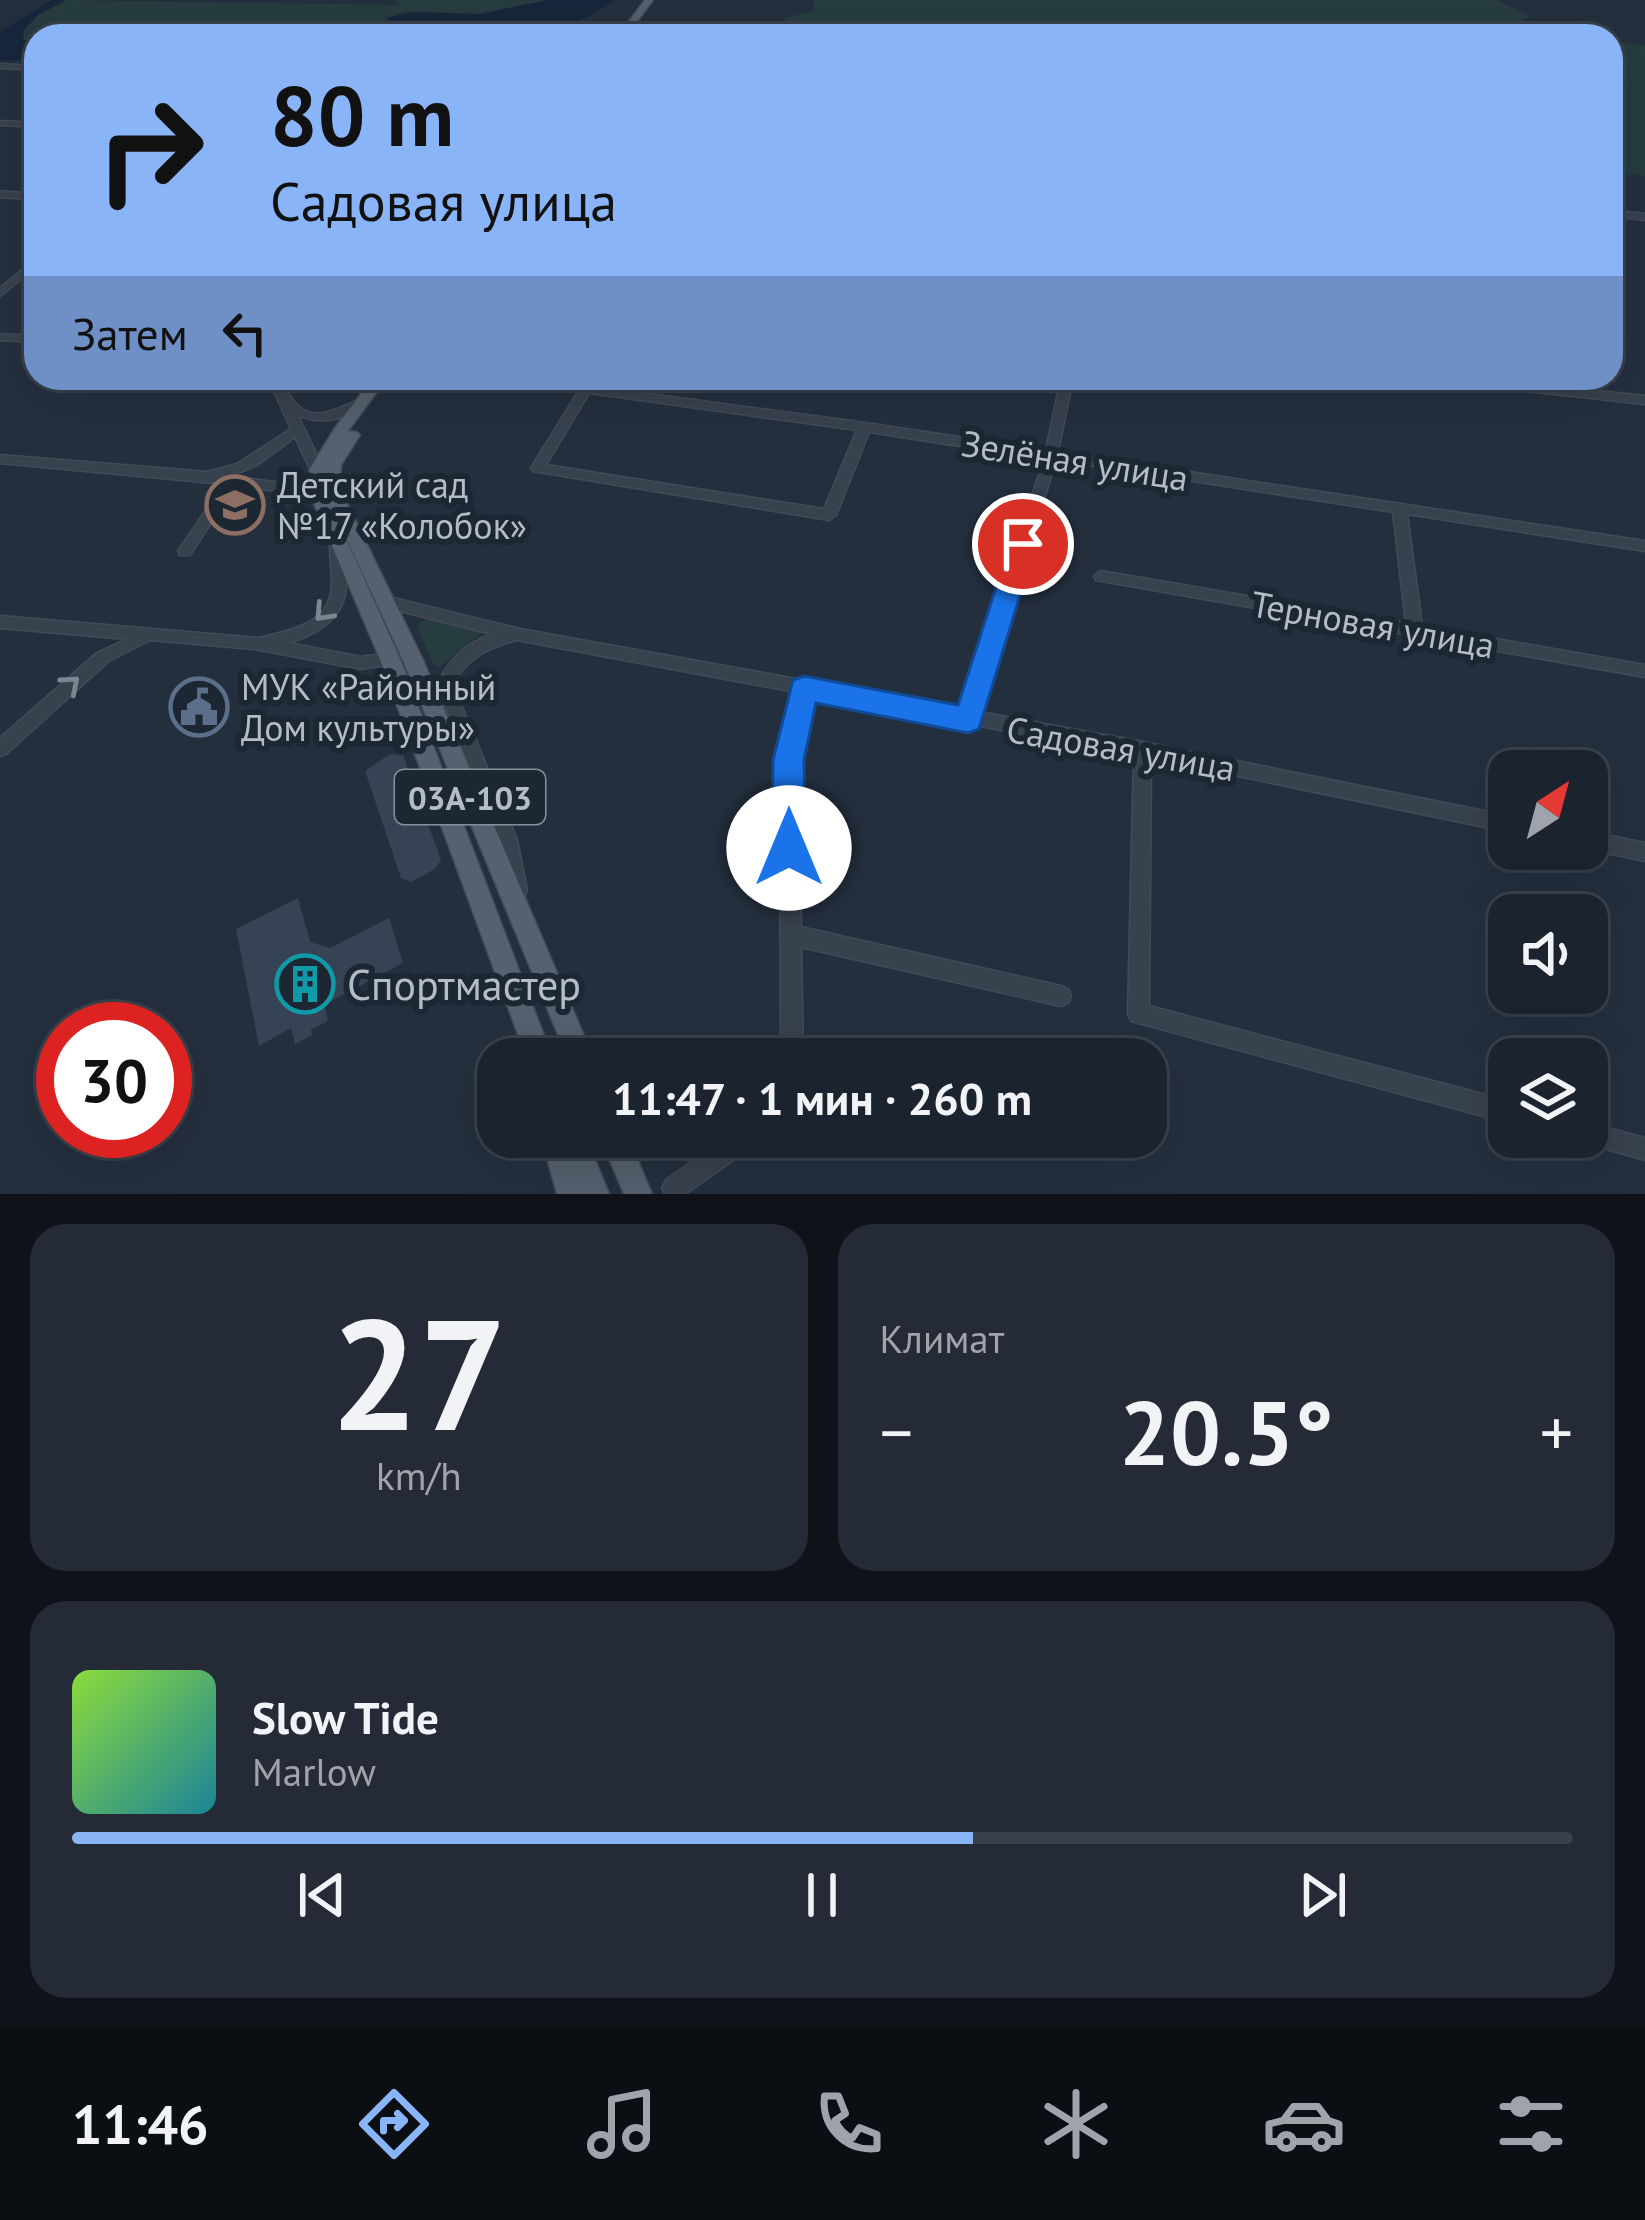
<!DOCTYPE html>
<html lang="ru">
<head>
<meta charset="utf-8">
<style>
  :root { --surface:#1b232e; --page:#242b36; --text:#f1f3f6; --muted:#a0a4aa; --line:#39404a; --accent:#8ab4f8 }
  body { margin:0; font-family:"PT Sans",sans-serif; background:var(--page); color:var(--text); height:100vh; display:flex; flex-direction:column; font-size:45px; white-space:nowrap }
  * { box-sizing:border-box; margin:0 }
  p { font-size:39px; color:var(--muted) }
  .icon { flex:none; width:66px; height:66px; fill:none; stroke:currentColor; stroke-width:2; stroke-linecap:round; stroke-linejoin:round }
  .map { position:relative; height:1194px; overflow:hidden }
  .details { display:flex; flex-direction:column; gap:30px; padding:30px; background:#0f1319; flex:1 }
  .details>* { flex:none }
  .hud { position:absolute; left:24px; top:24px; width:1599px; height:366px; border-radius:36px; box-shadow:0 12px 48px #0002,0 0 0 3px var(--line); background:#8ab4f8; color:#111; overflow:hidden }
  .needle { width:78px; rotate:36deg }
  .controls { position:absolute; left:1488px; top:750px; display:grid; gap:24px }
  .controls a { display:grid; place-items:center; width:120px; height:120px; border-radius:24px; background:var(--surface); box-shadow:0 12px 48px #0002,0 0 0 3px var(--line); font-size:60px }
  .speed { position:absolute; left:36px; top:1002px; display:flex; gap:24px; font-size:60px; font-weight:700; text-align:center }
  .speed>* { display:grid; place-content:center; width:156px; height:156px; border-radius:50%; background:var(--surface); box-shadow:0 12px 48px #0002,0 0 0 3px var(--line); line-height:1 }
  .speed .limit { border:18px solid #d22; background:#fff; color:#111 }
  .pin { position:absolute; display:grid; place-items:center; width:102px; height:102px; color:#fff; margin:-51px; border:6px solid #fff; border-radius:50%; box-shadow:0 3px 12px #0007 }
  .me { position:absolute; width:132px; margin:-66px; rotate:0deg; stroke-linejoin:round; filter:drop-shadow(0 0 9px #0008) }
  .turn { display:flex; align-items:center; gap:42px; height:252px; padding:0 48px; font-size:54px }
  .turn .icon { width:156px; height:156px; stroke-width:2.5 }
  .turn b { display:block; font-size:84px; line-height:102px }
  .then { display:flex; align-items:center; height:114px; padding:0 48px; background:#0003; gap:24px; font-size:45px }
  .big { font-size:90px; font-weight:700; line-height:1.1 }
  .details .card { flex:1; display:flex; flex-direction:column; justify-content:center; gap:18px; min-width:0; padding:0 42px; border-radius:36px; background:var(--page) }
  .details .dial { align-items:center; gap:0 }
  .dial b { font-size:156px; line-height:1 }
  .song { display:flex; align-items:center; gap:36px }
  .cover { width:144px; height:144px; border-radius:18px; background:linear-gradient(135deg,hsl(90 70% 55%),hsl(190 70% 35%)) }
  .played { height:12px; border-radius:6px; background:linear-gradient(90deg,var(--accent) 60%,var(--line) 60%) }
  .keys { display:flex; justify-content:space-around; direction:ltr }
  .heat { display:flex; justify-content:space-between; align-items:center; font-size:66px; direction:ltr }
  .details .tiles { flex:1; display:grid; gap:30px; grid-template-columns:1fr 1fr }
  .card:last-child { grid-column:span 2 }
  .trip { position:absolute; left:477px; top:1038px; width:690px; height:120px; border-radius:36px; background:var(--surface); box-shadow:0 12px 48px #0002,0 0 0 3px var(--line); font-weight:700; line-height:120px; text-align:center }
  .dock { display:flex; height:192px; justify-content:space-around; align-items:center; background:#0b0e12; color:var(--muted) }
  .dock .icon { width:84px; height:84px }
  .dock .current { color:var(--accent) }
  .dock b { font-size:54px; color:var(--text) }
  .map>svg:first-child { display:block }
</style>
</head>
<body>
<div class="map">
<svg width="1645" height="1194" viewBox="0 0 1645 1194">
  <rect width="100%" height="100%" fill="#242f3e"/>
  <path fill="#263c3f" d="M66,0L401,5L393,0H548L480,14L407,12L396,14L394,24L407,34L460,31L475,36L24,40L23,31L38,15Z
    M814,0H1497L1531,17L1522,19L1567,36H783L785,17L813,12Z
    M1611,42L1645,45V176L1611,173Z
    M427,617L481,630V633L440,667L433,664L417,627Z"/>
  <path fill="#17263c" d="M52,0H66L38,15L23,31L24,40L36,42V59L0,61V32Z
    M548,0H615L554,36H475L460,31L407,35L386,18L414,12L480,14Z"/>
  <path fill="#364354" d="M390,754L403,755L441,860L435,869L411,882L401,878L365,771Z
    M298,898L310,942L330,948L389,918L403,963L324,1005L328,1021L311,1030L312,1035L295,1044L291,1028L259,1046L236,929Z"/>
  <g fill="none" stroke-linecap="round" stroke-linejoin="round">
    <g stroke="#414a57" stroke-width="3">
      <path id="minor" d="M0,64L36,66V70L0,68Z
        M0,121L36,123V127L0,125Z
        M0,191L36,194V200L0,197Z
        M1611,210L1645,214V220L1611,216Z
        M36,259V267L0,296V288Z
        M0,334L36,336V342L0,340Z
        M268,378H280C303,427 322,417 364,397L370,401C349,419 325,425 298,416L324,470L322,473H312L295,437L257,465L231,476L325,489L332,494L325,499L236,485L190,555H180L178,551L224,484L0,463V455L207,472L237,464L291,429Z
        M499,378H531L865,423L1046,450L1061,378H1073L1058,452L1645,541V551L1407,514L1422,626L1645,665V677L1096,580L1094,576L1101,571L1406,623L1393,512L1056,460L979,712L1143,742L1509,816V832L1151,758L1149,1006L1509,1101V1123L1131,1021L1128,1014L1134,755L974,725L968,727L961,723L811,695L798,760L801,927L1061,986L1068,989L1071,996L1068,1003L1061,1006L801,947L803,1059H781L780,760L795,692L517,640C488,648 467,657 453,685L517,840L527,890L524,897L517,899L510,897L499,840L437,685C449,659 465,644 492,634L380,606L377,602L380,598L385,596L520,629L963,709L1044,459L869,432L836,515L829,520L533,471L531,468L578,392L505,382ZM589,393L857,430L824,509L546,465Z
        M1440,378H1479L1645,396V404L1446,382Z
        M337,536L344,541C344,555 346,568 346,582C347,617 319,633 289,643L361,657L390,653L396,655L398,659L396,663L361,669L254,649L150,640L109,661L6,754L0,756V738L97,653L127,639L0,628V616L259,638C286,631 326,626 331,592C334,575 329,558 330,541Z
        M1587,831L1645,843V861L1587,849Z
        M1587,1122L1645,1138V1160L1579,1141L1577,1137H1587Z
        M727,1137H758L755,1145L685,1194H665L662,1188L666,1180Z"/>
    </g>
    <g stroke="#414a57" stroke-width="3">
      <path id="major" d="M645,0H653L626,36H618Z
        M373,378H387L348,431L357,432L360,435L341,465L340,489L423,660L594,1059H568L403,660L325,492L400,659L553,1059H527L380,659L309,492L312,474L309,470L335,428Z
        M541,1137H586L609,1194H557Z
        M600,1137H628L652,1194H624Z"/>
    </g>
    <use href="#minor" fill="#38414e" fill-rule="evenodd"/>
    <use href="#major" fill="#56606e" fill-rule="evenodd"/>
  </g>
  <defs><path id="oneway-chevron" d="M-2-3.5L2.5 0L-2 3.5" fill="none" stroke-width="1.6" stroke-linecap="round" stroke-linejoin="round" transform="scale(3)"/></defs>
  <g stroke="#7c8592">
    <use href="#oneway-chevron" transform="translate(323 613) rotate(133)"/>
    <use href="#oneway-chevron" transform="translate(71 684) rotate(-41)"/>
  </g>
  <path fill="#1a73e8" stroke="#114b97" stroke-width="3" d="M1023,535L1036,544L979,729L968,733L816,703L804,760L806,848L801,859L789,864L777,859L772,848L773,760L793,680L804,676L958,705L1010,544Z"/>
  <defs>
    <g id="school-ring" transform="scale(3)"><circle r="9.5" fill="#1d2633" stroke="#8d6e63" stroke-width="1.5"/><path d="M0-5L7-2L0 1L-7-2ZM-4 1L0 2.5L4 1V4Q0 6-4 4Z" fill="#8d6e63"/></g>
    <g id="civic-ring" transform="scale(3)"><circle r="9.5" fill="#1d2633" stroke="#5c6f8a" stroke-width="1.5"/><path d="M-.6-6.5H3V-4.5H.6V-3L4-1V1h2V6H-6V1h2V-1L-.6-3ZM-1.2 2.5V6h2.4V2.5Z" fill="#5c6f8a"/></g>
    <g id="building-ring" transform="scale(3)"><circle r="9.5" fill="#1d2633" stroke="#0f9aa8" stroke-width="1.5"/><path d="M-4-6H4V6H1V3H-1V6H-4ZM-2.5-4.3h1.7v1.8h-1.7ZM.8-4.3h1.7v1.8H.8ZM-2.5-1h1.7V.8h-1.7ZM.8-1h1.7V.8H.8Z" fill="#0f9aa8"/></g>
  </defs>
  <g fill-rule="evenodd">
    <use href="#school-ring" x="235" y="505"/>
    <use href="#civic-ring" x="199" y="707"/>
    <use href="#building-ring" x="305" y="984"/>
  </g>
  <g text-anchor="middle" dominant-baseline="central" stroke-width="12" stroke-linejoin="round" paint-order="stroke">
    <rect fill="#1d2633" stroke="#878f9c" stroke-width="3" x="395" y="770" width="150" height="54" rx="9"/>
    <g font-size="33" font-weight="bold" fill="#b4bcc9">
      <text x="470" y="797">03А-103</text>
    </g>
    <g font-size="36" fill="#b4bcc9" stroke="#1d2633">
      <text transform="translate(1075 460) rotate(9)">Зелёная улица</text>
      <text transform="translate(1373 624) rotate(10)">Терновая улица</text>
      <text transform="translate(1121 748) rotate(10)">Садовая улица</text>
    </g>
    <g font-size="36" fill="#b4bcc9" stroke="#1d2633" text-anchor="start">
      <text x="277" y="484">Детский сад<tspan x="277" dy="41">№17 «Колобок»</tspan></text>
      <text x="241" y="686">МУК «Районный<tspan x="241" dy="41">Дом культуры»</tspan></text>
    </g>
    <g font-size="42" fill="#b4bcc9" stroke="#1d2633" text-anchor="start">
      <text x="347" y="984">Спортмастер</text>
    </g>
  </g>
</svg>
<div class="controls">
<a><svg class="needle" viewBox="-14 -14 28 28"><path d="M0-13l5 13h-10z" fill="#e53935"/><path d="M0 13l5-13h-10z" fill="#a0a4aa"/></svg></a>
<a><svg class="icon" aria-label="sound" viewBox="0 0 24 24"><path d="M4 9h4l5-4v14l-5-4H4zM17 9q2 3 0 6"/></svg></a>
<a><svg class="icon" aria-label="layers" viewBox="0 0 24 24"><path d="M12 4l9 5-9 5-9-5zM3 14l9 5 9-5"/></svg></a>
</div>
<div class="speed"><div class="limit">30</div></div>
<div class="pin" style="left:1023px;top:544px;background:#d93025"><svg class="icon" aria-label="arrive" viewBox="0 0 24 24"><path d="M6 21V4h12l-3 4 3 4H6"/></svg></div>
<svg class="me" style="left:789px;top:848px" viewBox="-20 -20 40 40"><circle r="19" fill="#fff"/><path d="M0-13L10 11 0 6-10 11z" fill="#1a73e8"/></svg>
<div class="trip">11:47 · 1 мин · 260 m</div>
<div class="hud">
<div class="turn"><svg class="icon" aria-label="right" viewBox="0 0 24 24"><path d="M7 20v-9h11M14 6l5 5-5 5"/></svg><div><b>80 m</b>Садовая улица</div></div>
<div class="then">Затем<svg class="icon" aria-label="left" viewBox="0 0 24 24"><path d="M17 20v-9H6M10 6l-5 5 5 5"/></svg></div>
</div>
</div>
<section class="details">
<div class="tiles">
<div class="card dial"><b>27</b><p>km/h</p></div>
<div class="card"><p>Климат</p>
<div class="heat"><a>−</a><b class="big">20.5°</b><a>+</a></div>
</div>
<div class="card">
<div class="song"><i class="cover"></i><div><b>Slow Tide</b><p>Marlow</p></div></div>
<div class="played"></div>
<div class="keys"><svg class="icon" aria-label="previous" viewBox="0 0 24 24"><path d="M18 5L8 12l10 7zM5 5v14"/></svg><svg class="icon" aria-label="pause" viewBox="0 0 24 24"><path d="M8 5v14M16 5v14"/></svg><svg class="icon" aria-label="next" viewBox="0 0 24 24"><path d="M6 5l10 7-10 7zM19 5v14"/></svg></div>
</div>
</div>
</section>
<nav class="dock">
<b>11:46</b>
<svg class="icon current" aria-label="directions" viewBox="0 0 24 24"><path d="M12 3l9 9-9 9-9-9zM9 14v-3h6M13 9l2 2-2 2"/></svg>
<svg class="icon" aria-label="music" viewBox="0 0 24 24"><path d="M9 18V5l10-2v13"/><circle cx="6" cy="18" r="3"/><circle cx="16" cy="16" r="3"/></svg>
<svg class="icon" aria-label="phone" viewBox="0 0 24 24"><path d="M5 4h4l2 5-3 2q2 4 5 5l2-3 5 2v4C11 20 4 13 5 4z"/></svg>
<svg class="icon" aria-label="climate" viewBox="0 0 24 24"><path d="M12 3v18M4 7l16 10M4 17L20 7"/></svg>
<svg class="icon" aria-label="car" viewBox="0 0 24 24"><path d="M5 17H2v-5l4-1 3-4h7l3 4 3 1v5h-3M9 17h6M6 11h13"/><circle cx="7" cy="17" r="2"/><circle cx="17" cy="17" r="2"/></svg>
<svg class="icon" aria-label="filters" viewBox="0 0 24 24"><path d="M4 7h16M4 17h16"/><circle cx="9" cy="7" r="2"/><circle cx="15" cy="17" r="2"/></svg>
</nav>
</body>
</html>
